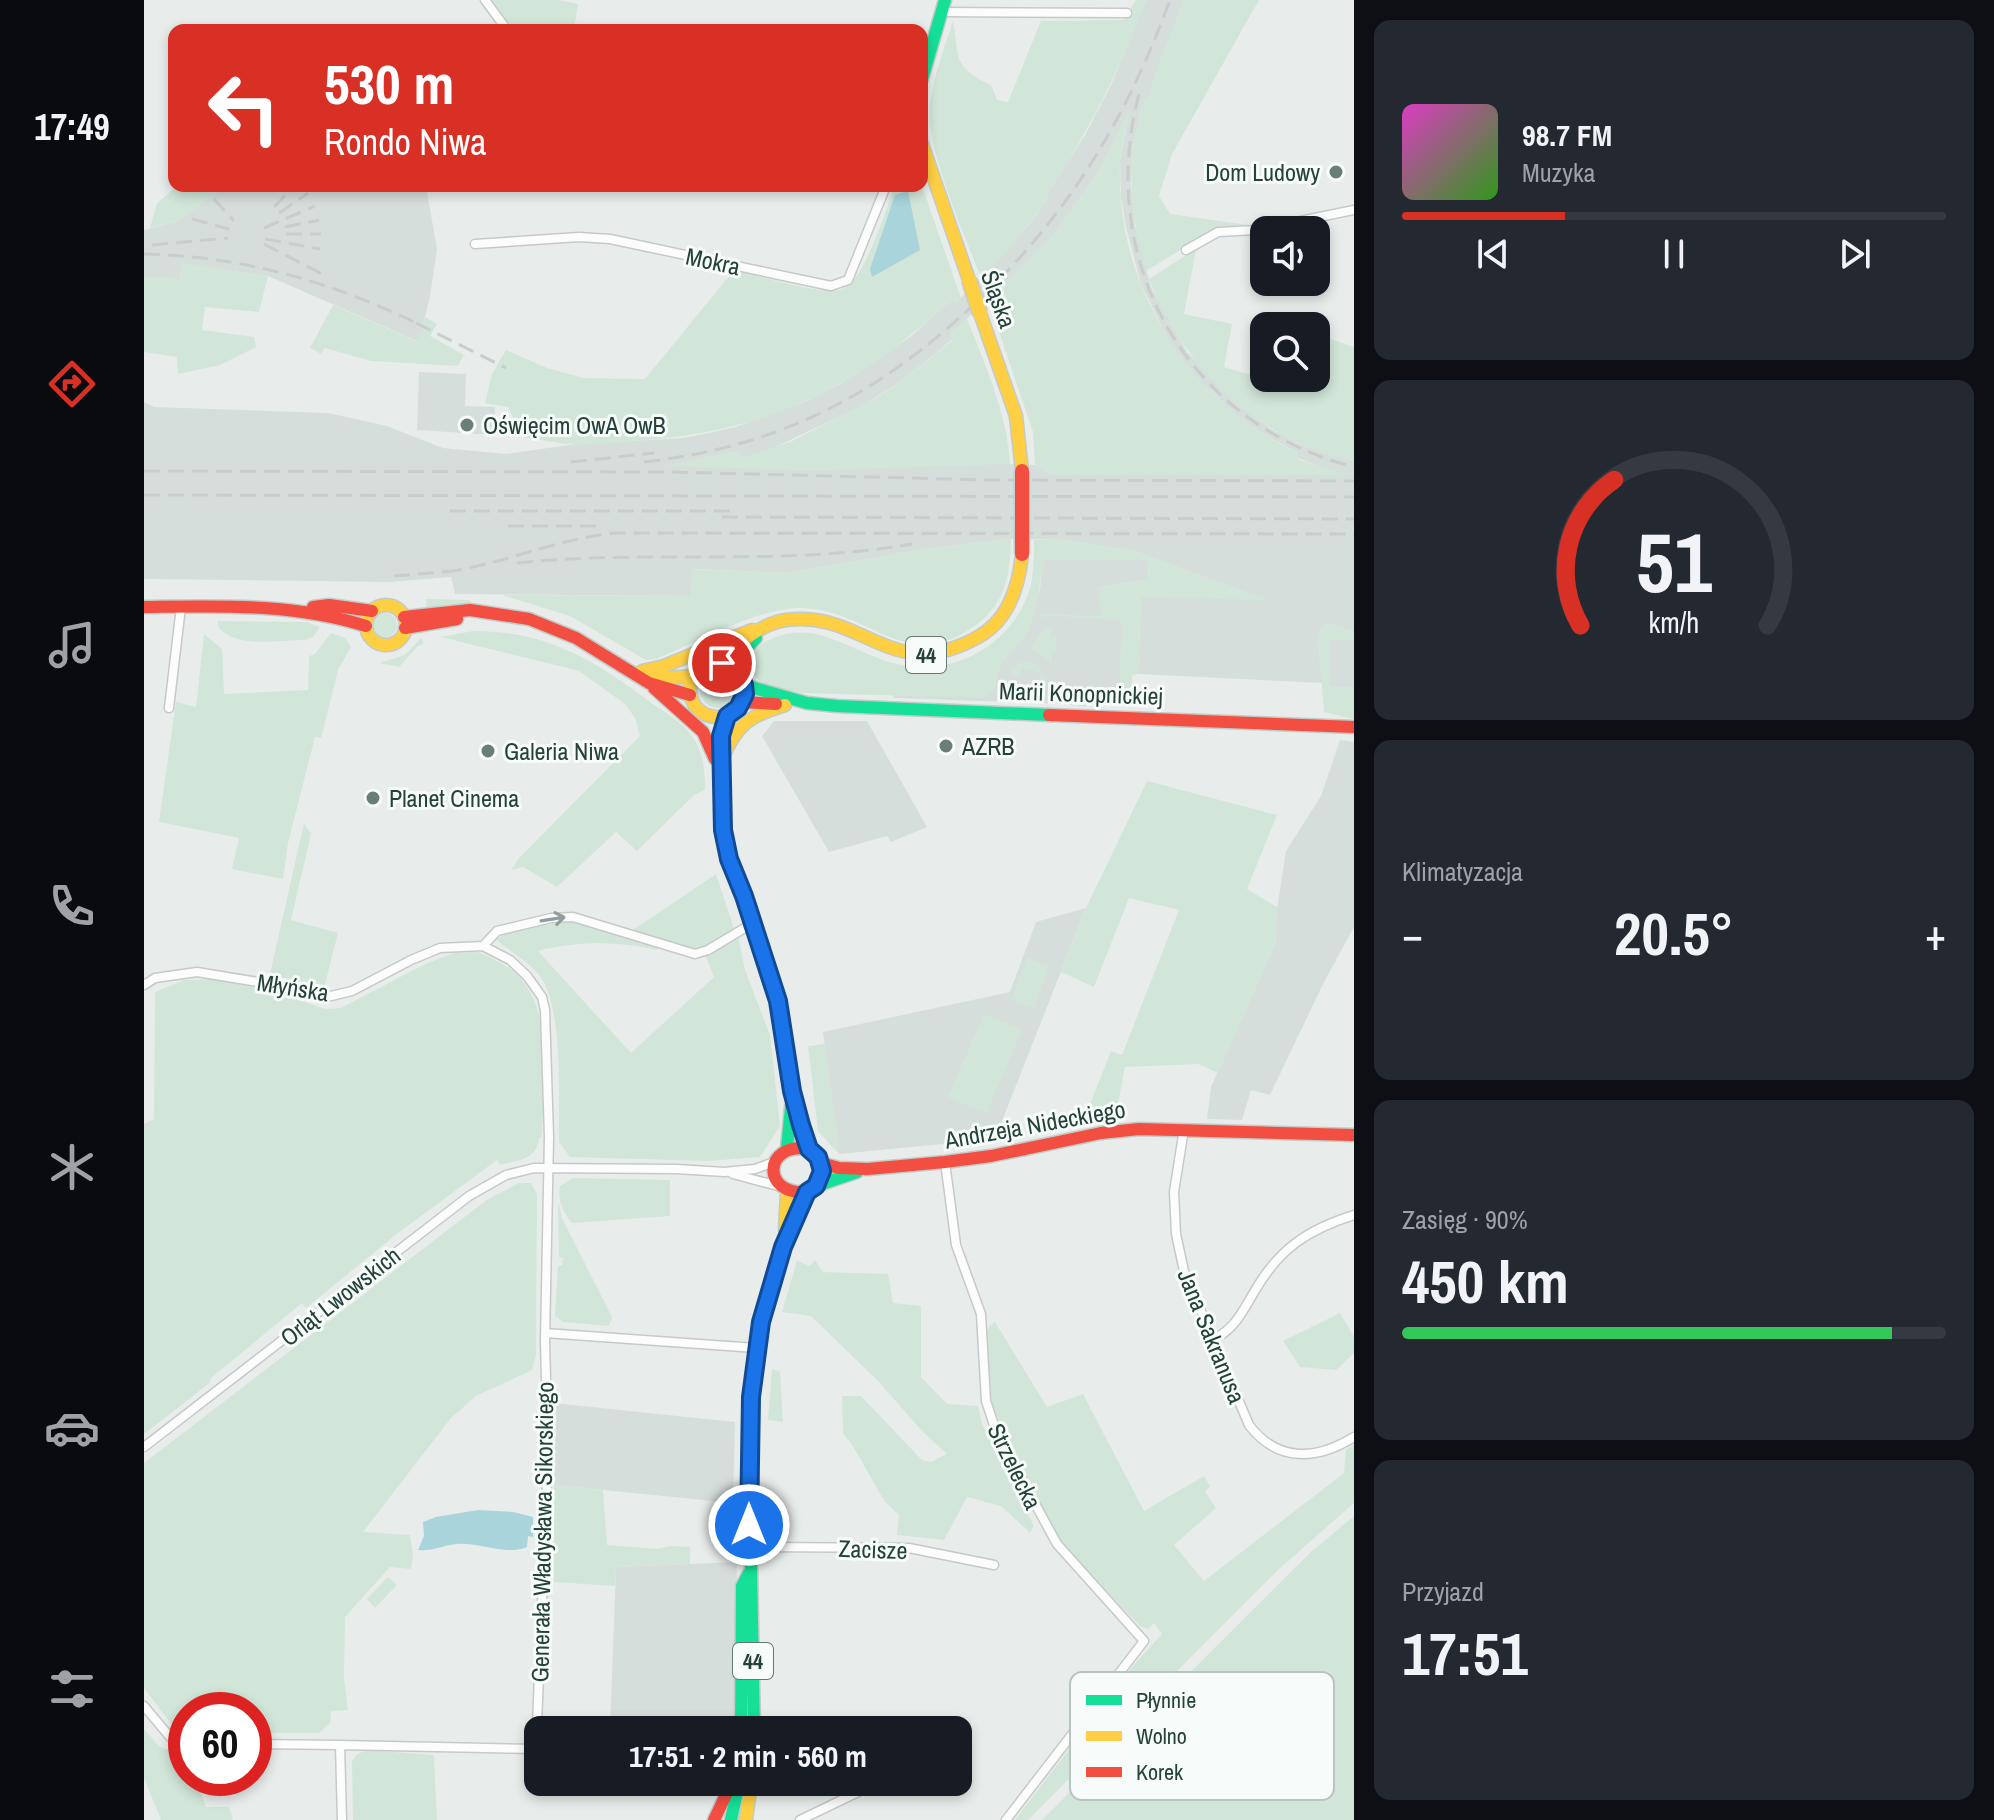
<!DOCTYPE html>
<html lang="pl">
<head>
<meta charset="utf-8">
<style>
  :root { --surface:#171b24; --page:#242831; --text:#f1f3f6; --muted:#9ea1a6; --line:#363941; --accent:#d93025 }
  body { margin:0; font-family:"Archivo Narrow",sans-serif; background:var(--page); color:var(--text); height:100vh; display:flex; flex-direction:column; font-size:30px; white-space:nowrap }
  * { box-sizing:border-box; margin:0 }
  p { font-size:26px; color:var(--muted) }
  .icon { flex:none; width:44px; height:44px; fill:none; stroke:currentColor; stroke-width:2; stroke-linecap:round; stroke-linejoin:round }
  .map { position:relative; flex:1; overflow:hidden }
  .panel { display:flex; flex-direction:column; gap:20px; padding:20px; background:#0d0f14; width:640px }
  .panel>* { flex:none }
  .banner { position:absolute; left:24px; top:24px; width:760px; height:168px; border-radius:16px; box-shadow:0 4px 12px #0003; background:#d93025; color:#fff; overflow:hidden }
  .fabs { position:absolute; left:1106px; top:216px; display:grid; gap:16px }
  .fabs a { display:grid; place-items:center; width:80px; height:80px; border-radius:16px; background:var(--surface); box-shadow:0 4px 12px #0003; font-size:40px }
  .speed { position:absolute; left:24px; top:1692px; display:flex; gap:16px; font-size:40px; font-weight:700; text-align:center }
  .speed>* { display:grid; place-content:center; width:104px; height:104px; border-radius:50%; background:var(--surface); box-shadow:0 4px 12px #0003; line-height:1 }
  .speed .limit { border:12px solid #d22; background:#fff; color:#111 }
  .pin { position:absolute; display:grid; place-items:center; width:68px; height:68px; color:#fff; margin:-34px; border:4px solid #fff; border-radius:50%; box-shadow:0 2px 8px #0007 }
  .me { position:absolute; width:88px; margin:-44px; rotate:0deg; stroke-linejoin:round; filter:drop-shadow(0 0 6px #0008) }
  .turn { display:flex; align-items:center; gap:28px; height:168px; padding:0 24px; font-size:36px }
  .turn .icon { width:104px; height:104px; stroke-width:2.5 }
  .turn b { display:block; font-size:56px; line-height:68px }
  .big { font-size:60px; font-weight:700; line-height:1.1 }
  .panel .card { flex:1; display:flex; flex-direction:column; justify-content:center; gap:12px; min-width:0; padding:0 28px; border-radius:16px; background:var(--page) }
  .panel .dial { align-items:center; gap:0 }
  .dial svg { height:208px; overflow:visible; fill:none; stroke:var(--line); stroke-width:7; stroke-linecap:round; text-anchor:middle }
  .dial text { fill:var(--text); stroke:none }
  .song { display:flex; align-items:center; gap:24px }
  .cover { width:96px; height:96px; border-radius:12px; background:linear-gradient(135deg,hsl(310 70% 55%),hsl(110 70% 35%)) }
  .played { height:8px; border-radius:4px; background:linear-gradient(90deg,var(--accent) 30%,var(--line) 30%) }
  .keys { display:flex; justify-content:space-around; direction:ltr }
  .heat { display:flex; justify-content:space-between; align-items:center; font-size:44px; direction:ltr }
  .charge { height:12px; border-radius:6px; background:linear-gradient(90deg,#34c759 90%,var(--line) 0) }
  .trip { position:absolute; left:380px; top:1716px; width:448px; height:80px; border-radius:16px; background:var(--surface); box-shadow:0 4px 12px #0003; font-weight:700; line-height:80px; text-align:center }
  main { display:flex; flex:1; min-height:0 }
  .tabs { display:flex; flex-direction:column; width:144px; justify-content:space-around; align-items:center; background:#090b0e; color:var(--muted) }
  .tabs .icon { width:56px; height:56px }
  .tabs .on { color:var(--accent) }
  .tabs b { font-size:36px; color:var(--text) }
  .map>svg:first-child { display:block }
</style>
</head>
<body>
<main>
<nav class="tabs">
<b>17:49</b>
<svg class="icon on" aria-label="directions" viewBox="0 0 24 24"><path d="M12 3l9 9-9 9-9-9zM9 14v-3h6M13 9l2 2-2 2"/></svg>
<svg class="icon" aria-label="music" viewBox="0 0 24 24"><path d="M9 18V5l10-2v13"/><circle cx="6" cy="18" r="3"/><circle cx="16" cy="16" r="3"/></svg>
<svg class="icon" aria-label="phone" viewBox="0 0 24 24"><path d="M5 4h4l2 5-3 2q2 4 5 5l2-3 5 2v4C11 20 4 13 5 4z"/></svg>
<svg class="icon" aria-label="climate" viewBox="0 0 24 24"><path d="M12 3v18M4 7l16 10M4 17L20 7"/></svg>
<svg class="icon" aria-label="car" viewBox="0 0 24 24"><path d="M5 17H2v-5l4-1 3-4h7l3 4 3 1v5h-3M9 17h6M6 11h13"/><circle cx="7" cy="17" r="2"/><circle cx="17" cy="17" r="2"/></svg>
<svg class="icon" aria-label="filters" viewBox="0 0 24 24"><path d="M4 7h16M4 17h16"/><circle cx="9" cy="7" r="2"/><circle cx="15" cy="17" r="2"/></svg>
</nav>
<div class="map">
<svg width="1210" height="1820" viewBox="0 0 1210 1820">
  <rect width="100%" height="100%" fill="#e8edeb"/>
  <path fill="#d6dedb" fill-rule="evenodd" d="M1002,0H1040L1004,99H1000L989,147L987,184L991,226L1007,287L1043,352L1092,403L1127,429L1156,444L1210,461V632L1183,623L1177,629L1174,638L1178,683L994,674L997,596L1120,599L990,551L920,540L867,539L781,549L644,573L549,569L547,596L311,594L307,577L246,582L0,579V402L11,407L184,413L243,426L299,448L363,454L432,444L539,438L565,433L591,427L658,403L696,384L766,337L806,301L812,303L881,229L894,213L903,193L941,135L967,85ZM985,112L976,160L977,197L982,227L997,284L1024,340L1052,377L1092,415L1121,435L1154,453V458L1197,475H908L891,465L844,463L669,470L525,465L591,452L601,457L623,451L718,406L759,380L809,339L806,334L879,267L913,231L958,166Z
    M82,186H282L293,249L286,297L275,342L124,276L38,264L36,279L0,278V230L33,221Z
    M275,372L322,374L321,406L351,407L350,435L273,430Z
    M1005,559L1004,580L955,587L990,598L985,706L750,698L749,696L753,688L796,681L884,626L896,589L899,560Z
    M1186,638L1210,640V688L1186,687Z
    M630,721H723L783,827L747,842L743,836L685,852L618,736Z
    M1196,740L1210,742V927L1179,984L1126,1095L1107,1090L1098,1120L1063,1119L1067,1087L1132,942L1131,922L1142,851L1177,796Z
    M942,908L851,1139L695,1154L679,1032L866,992L892,922Z
    M409,1403L591,1422L589,1503L410,1485Z
    M593,1562L591,1730H466L472,1567Z"/>
  <path fill="#d1e6d8" d="M348,0H415L434,4L430,30H369Z
    M992,0H1002C976,69 945,132 903,193L905,198L868,245L837,278C821,235 781,148 786,105C789,76 801,48 809,20C816,60 808,66 847,85L853,100L864,102L897,21L980,20Z
    M1040,0H1115L1028,154L1015,196L1026,214L1104,225L1072,228L1002,271C985,213 982,156 1000,98L1004,99L1015,63Z
    M986,108C983,126 977,145 976,162C971,285 1044,401 1154,453V459L1201,475H908L891,465L889,432L844,299L913,231L958,166Z
    M33,186H82L33,221L6,228L13,203Z
    M751,186H778L817,298L812,303L806,301C708,391 621,433 487,441C469,442 450,445 432,444C414,444 396,439 378,437L364,407L341,403L348,374L362,350L403,368L440,378L501,379L590,270C612,275 681,297 699,289C721,279 742,209 751,186Z
    M1052,249L1040,314L1088,324L1080,367L1114,377L1120,340V378H1172V334L1210,347V461C1113,441 1040,368 1005,279Z
    M38,263L124,276L115,312L61,307L58,330L110,337L112,347L76,365L34,374L33,357L0,352V278L36,279Z
    M189,305L274,342L281,317L293,324L286,336L320,355L314,366L227,361L181,348L177,354L166,348Z
    M823,318C841,366 863,412 866,464L669,470L518,466L591,452L602,457L648,441L732,398L759,380L809,340L805,335Z
    M867,539C866,575 862,603 832,625C761,677 726,608 655,608C612,609 553,642 512,659L502,660L426,616L358,595L547,596L548,569L644,573L781,549Z
    M890,540H921L990,551L1123,600L997,597L994,674L988,675V686L975,685L978,625L976,620L911,616L900,618L897,614L957,616L955,587L1004,580L1005,560H900C895,584 894,611 884,630C869,658 856,650 851,688L840,698L659,693L622,685L613,679L607,669C606,656 613,645 625,640C673,616 711,656 757,665C813,676 870,643 886,588C890,572 890,556 890,540Z
    M282,599L326,600L327,603L283,609Z
    M229 625a12 12 0 1 1 24 0a12 12 0 1 1-24 0Z
    M74,621L163,622L176,627L169,637L160,640C134,640 92,649 74,627Z
    M1183,623L1210,632V640L1186,639V686L1210,688V719L1180,712L1174,638L1177,629Z
    M907,626L906,637H913L912,650L908,654V662L911,668L901,657L887,649L895,634Z
    M329,631C402,631 449,659 506,702C519,711 536,721 545,732C559,749 561,769 561,790L550,795L493,851L472,832L413,887L379,867L367,870L375,858L496,736L491,718L481,704L435,671L297,637Z
    M187,633L201,638L207,647L194,670L177,738L171,737L144,843L139,879L88,869L95,838L15,822L32,702L52,707L60,634L78,649L80,694L164,690L165,656L171,654Z
    M278,637L279,644L274,646L255,667L235,663L261,655Z
    M885,662L894,665L902,681L895,682L897,673L878,668L875,676L868,674L867,671L875,663Z
    M556 690a18 18 0 1 1 36 0a18 18 0 1 1-36 0Z
    M871,687H875L873,695L889,699L891,691H894V700L942,702V707L873,698L867,693Z
    M1003,781L1133,815L1103,889L1133,907L1132,942L1074,1073L1054,1064L981,1067L972,1114L960,1122L938,1124L967,1051L978,1055L1035,910L985,898L950,987L917,972L942,908Z
    M160,823L167,834L147,920L194,933L180,988L126,974Z
    M572,874L590,929L561,946L545,949L489,930Z
    M423,922L438,924L513,947V950C475,941 432,941 394,951L487,1053L570,977L561,955L594,936L601,970L626,1035L636,1126L616,1157L564,1161L426,1157L415,1142C414,1101 420,1008 396,976C384,960 367,953 353,940C364,926 405,925 423,922Z
    M334,952C349,959 366,966 377,979C411,1019 399,1088 398,1137L395,1138C393,1160 374,1160 356,1165L353,1160L254,1233L162,1308L158,1303L66,1379L67,1382L0,1434V1124L10,1119L11,992L40,980L73,979L126,990L181,1009L197,1008L281,964L310,953Z
    M883,958L905,966L890,1008L867,1000Z
    M840,1014L878,1030L842,1113L804,1097Z
    M681,1044L695,1154L674,1131L664,1046Z
    M429,1178L526,1180V1216L428,1223C419,1212 413,1199 416,1186Z
    M375,1183H387L393,1194L392,1355L388,1370L332,1396L307,1418L219,1532L266,1535L269,1554L267,1569L246,1567L201,1617L200,1678L204,1710L187,1711L186,1723L175,1733H110V1710H42V1731L28,1725L0,1688V1463L344,1199Z
    M414,1201L418,1218L468,1317L465,1326L419,1322L411,1316L414,1266L418,1265L419,1258L415,1257Z
    M671,1260L679,1272L744,1274L749,1303L777,1306V1377L803,1404L834,1406L838,1424L890,1526L886,1533L857,1506L823,1497L800,1540L753,1535L755,1515L741,1502L707,1443L699,1434L698,1396H717L778,1460L787,1462L803,1454L777,1430L734,1381L667,1316L638,1312L653,1261L666,1266Z
    M1196,1313L1210,1337V1353L1192,1370L1156,1367L1139,1341Z
    M851,1322L903,1407L939,1394L1000,1511L1060,1476L1066,1486L1061,1492L1072,1508L1030,1545L1060,1581L1200,1473L1202,1450L1210,1444V1503L1135,1569L884,1820H871L987,1668L1018,1634L1010,1623L1004,1629L996,1626L924,1551L904,1524L848,1405L842,1333L846,1325Z
    M628,1369L636,1371L639,1422L624,1420Z
    M410,1485L459,1490L463,1545L513,1549L526,1546L546,1547V1564L472,1567L471,1586L410,1582Z
    M1210,1516V1820H898L1168,1551Z
    M244,1577L253,1585L231,1608L223,1599Z
    M0,1729L16,1747L42,1756V1778H52L62,1807H85L89,1820H17L0,1778Z
    M222,1750L290,1755L293,1820H209L208,1761L212,1755Z"/>
  <path fill="#a9d4db" d="M764,191L776,250L728,277L726,269L751,195Z
    M334,1510L369,1512L389,1517V1537L384,1536L383,1547C362,1556 336,1542 313,1544C299,1545 287,1552 274,1550L280,1536L279,1522L292,1517Z"/>
  <g fill="none" stroke-linecap="round" stroke-linejoin="round">
    <g stroke="#c5cac8" stroke-width="11">
      <path id="street" d="M341,0L363,30
        M798,12L983,13
        M331,244L435,237L466,239L687,286L704,280L742,186
        M1042,250L1074,232L1112,230L1210,210
        M25,708L37,607
        M339,946L353,931L407,918L429,917L551,954L564,950L609,923
        M0,985L11,978L53,972L120,983L183,997L208,991L267,960L296,948L339,946L366,960L383,976L398,997L401,1010L405,1137L401,1341L404,1456L392,1749L196,1745
        M1040,1129L1030,1192L1032,1234L1040,1271L1105,1425C1134,1463 1173,1460 1210,1437
        M801,1162L812,1245L837,1314L842,1401L853,1434L913,1544L1000,1641L862,1820
        M589,1174L634,1186
        M401,1333L612,1348
        M1068,1340C1092,1329 1099,1310 1112,1289C1136,1248 1165,1229 1210,1215
        M0,1447L325,1196L362,1175L390,1168L533,1169L580,1172L611,1169L630,1162
        M606,1547L765,1548L850,1565
        M0,1706L26,1737L42,1742
        M110,1744L196,1745L198,1820
        M656,1820L735,1782"/>
    </g>
    <g stroke="#c3cbc8" stroke-width="15">
      <path id="fast" d="M778,79L801,0
        M594,672L600,651L612,638
        M600,685L663,703L693,706L905,715
        M643,1148L647,1107
        M672,1186L713,1172
        M606,1511L610,1730
        M597,1730L598,1586L605,1573
        M587,1820L595,1782"/>
    </g>
    <g stroke="#c3cbc8" stroke-width="15">
      <path id="slow" d="M778,144L825,280
        M836,313L872,416L878,471
        M222 625a20 20 0 1 1 40 0a20 20 0 1 1-40 0Z
        M546 690a27 27 0 1 1 54 0a27 27 0 1 1-54 0Z
        M578,663C595,643 615,624 642,620C719,609 747,686 834,637C865,620 875,586 878,554
        M498,671L520,666L608,630
        M500,672L519,678L550,676
        M578,759C593,724 605,716 641,705
        M641,1230L643,1192
        M606,1511L607,1397L617,1322L639,1247L663,1192L672,1186L678,1171L674,1157L665,1149L645,1073
        M602,1820L607,1782"/>
    </g>
    <g stroke="#c3cbc8" stroke-width="15">
      <path id="jam" d="M0,607C75,606 149,603 222,626
        M169,607L185,605L228,611
        M260,617L326,610L385,619L432,638L505,683L546,695
        M261,628L313,619
        M510,688L559,732L571,759
        M598,702L632,704
        M905,715L1210,727
        M583,716L577,736L579,830L585,859L600,896L634,1001L645,1073
        M677,1163L695,1168L724,1169L801,1162L847,1156L957,1133L995,1129L1210,1135
        M663,1192C617,1196 619,1141 665,1149
        M570,1820L588,1782"/>
    </g>
    <use href="#street" stroke="#fcfcfc" stroke-width="8"/>
    <use href="#fast" stroke="#16e098" stroke-width="12"/>
    <use href="#slow" stroke="#ffcf43" stroke-width="12"/>
    <use href="#jam" stroke="#f24e42" stroke-width="12"/>
    <path stroke="#c9cdcc" stroke-width="3" stroke-dasharray="16 8" stroke-linecap="butt" d="M995,94C951,260 1042,424 1210,467
      M70,199L90,221
      M130,207L150,186
      M135,213L164,193
      M48,219L85,229
      M141,227L175,220
      M120,228L171,206
      M142,234H177
      M121,239L176,249
      M120,244L180,275
      M8,245L84,238
      M0,254C100,256 193,283 282,328
      M272,323L362,368
      M427,462L510,453
      M500,462C625,448 720,403 814,319C916,228 979,128 1026,0
      M0,471L525,472L845,480L1210,481
      M0,495L1210,497
      M306,511H590
      M578,517L1210,519
      M364,526H454
      M373,563C506,549 636,567 768,544
      M302,572C360,564 414,538 473,533L1210,534
      M250,576L310,571"/>
    <g stroke="#c3ccc9" stroke-width="17" stroke-linecap="butt">
      <path id="slow-bridge" d="M825,280L836,313"/>
    </g>
    <g stroke="#c3ccc9" stroke-width="17" stroke-linecap="butt">
      <path id="jam-bridge" d="M878,471V554"/>
    </g>
    <use href="#slow-bridge" stroke="#ffcf43" stroke-width="14"/>
    <use href="#jam-bridge" stroke="#f24e42" stroke-width="14"/>
  </g>
  <defs><path id="oneway-shaft" d="M-6 0H5M1.5-3L5.5 0L1.5 3" fill="none" stroke-width="1.6" stroke-linecap="round" stroke-linejoin="round" transform="scale(2)"/></defs>
  <use stroke="#909f9b" href="#oneway-shaft" transform="translate(409 919) rotate(-9)"/>
  <g fill="none" stroke-linecap="round" stroke-linejoin="round">
    <g stroke="#114b97" stroke-width="20">
      <path id="route" d="M578,663L594,672L600,685L601,694L594,708L583,716L577,736L579,830L585,859L600,896L634,1001L648,1091L657,1125L665,1149L674,1157L678,1171L672,1186L663,1192L639,1247L617,1322L607,1397L605,1525"/>
    </g>
    <use href="#route" stroke="#1a73e8" stroke-width="14"/>
  </g>
  <g fill="#697e78" stroke="#f7fbf9" stroke-width="3">
    <circle cx="1192" cy="172" r="8"/>
    <circle cx="323" cy="425" r="8"/>
    <circle cx="802" cy="746" r="8"/>
    <circle cx="344" cy="751" r="8"/>
    <circle cx="229" cy="798" r="8"/>
  </g>
  <g text-anchor="middle" dominant-baseline="central" stroke-width="6" stroke-linejoin="round" paint-order="stroke">
    <g fill="#f7fbf9" stroke="#637a73" stroke-width="2">
      <rect x="762" y="637" width="40" height="36" rx="6"/>
      <rect x="589" y="1643" width="40" height="36" rx="6"/>
    </g>
    <g font-size="22" font-weight="bold" fill="#24423a">
      <text x="782" y="655">44</text>
      <text x="609" y="1661">44</text>
    </g>
    <g font-size="24" fill="#24423a" stroke="#f7fbf9" text-anchor="start">
      <text x="1176" y="172" text-anchor="end">Dom Ludowy</text>
      <text x="339" y="425">Oświęcim OwA OwB</text>
      <text x="818" y="746">AZRB</text>
      <text x="360" y="751">Galeria Niwa</text>
      <text x="245" y="798">Planet Cinema</text>
    </g>
    <g font-size="24" fill="#24423a" stroke="#f7fbf9">
      <text transform="translate(569 261) rotate(12)">Mokra</text>
      <text transform="translate(855 299) rotate(70)">Śląska</text>
      <text transform="translate(937 693) rotate(2)">Marii Konopnickiej</text>
      <text transform="translate(149 987) rotate(9)">Młyńska</text>
      <text transform="translate(891 1124) rotate(-10)">Andrzeja Nideckiego</text>
      <text transform="translate(196 1296) rotate(-38)">Orląt Lwowskich</text>
      <text transform="translate(1068 1336) rotate(68)">Jana Sakranusa</text>
      <text transform="translate(871 1466) rotate(64)">Strzelecka</text>
      <text transform="translate(398 1532) rotate(-89)">Generała Władysława Sikorskiego</text>
      <text transform="translate(729 1549) rotate(2)">Zacisze</text>
    </g>
  </g>
  <rect x="926" y="1672" width="264" height="128" rx="12" fill="#f7fbf9" stroke="#b8c4c0" stroke-width="2"/>
  <rect x="942" y="1695" width="36" height="10" fill="#16e098"/>
  <rect x="942" y="1731" width="36" height="10" fill="#ffcf43"/>
  <rect x="942" y="1767" width="36" height="10" fill="#f24e42"/>
  <g font-size="22" fill="#24423a">
    <text x="992" y="1708">Płynnie</text>
    <text x="992" y="1744">Wolno</text>
    <text x="992" y="1780">Korek</text>
  </g>
</svg>
<div class="fabs">
<a><svg class="icon" aria-label="sound" viewBox="0 0 24 24"><path d="M4 9h4l5-4v14l-5-4H4zM17 9q2 3 0 6"/></svg></a>
<a><svg class="icon" aria-label="search" viewBox="0 0 24 24"><circle cx="10" cy="10" r="6"/><path d="M15 15l6 6"/></svg></a>
</div>
<div class="speed"><div class="limit">60</div></div>
<div class="pin" style="left:578px;top:663px;background:#d93025"><svg class="icon" aria-label="arrive" viewBox="0 0 24 24"><path d="M6 21V4h12l-3 4 3 4H6"/></svg></div>
<svg class="me" style="left:605px;top:1525px" viewBox="-20 -20 40 40"><circle r="17" fill="#1a73e8" stroke="#fff" stroke-width="3"/><path d="M0-11L8 9 0 5-8 9z" fill="#fff"/></svg>
<div class="trip">17:51 · 2 min · 560 m</div>
<div class="banner">
<div class="turn"><svg class="icon" aria-label="left" viewBox="0 0 24 24"><path d="M17 20v-9H6M10 6l-5 5 5 5"/></svg><div><b>530 m</b>Rondo Niwa</div></div>
</div>
</div>
<section class="panel">
<div class="card">
<div class="song"><i class="cover"></i><div><b>98.7 FM</b><p>Muzyka</p></div></div>
<div class="played"></div>
<div class="keys"><svg class="icon" aria-label="previous" viewBox="0 0 24 24"><path d="M18 5L8 12l10 7zM5 5v14"/></svg><svg class="icon" aria-label="pause" viewBox="0 0 24 24"><path d="M8 5v14M16 5v14"/></svg><svg class="icon" aria-label="next" viewBox="0 0 24 24"><path d="M6 5l10 7-10 7zM19 5v14"/></svg></div>
</div>
<div class="card dial"><svg viewBox="0 0 100 80">
<path d="M14 69A42 42 0 1 1 86 69"/>
<path d="M14 69A42 42 0 0 1 27 13" stroke="#d93025"/>
<text x="50" y="56" font-size="32" font-weight="700">51</text>
<text x="50" y="72" font-size="11">km/h</text>
</svg></div>
<div class="card"><p>Klimatyzacja</p>
<div class="heat"><a>−</a><b class="big">20.5°</b><a>+</a></div>
</div>
<div class="card"><p>Zasięg · 90%</p><b class="big">450 km</b><div class="charge"></div></div>
<div class="card"><p>Przyjazd</p><b class="big">17:51</b></div>
</section>
</main>
</body>
</html>
